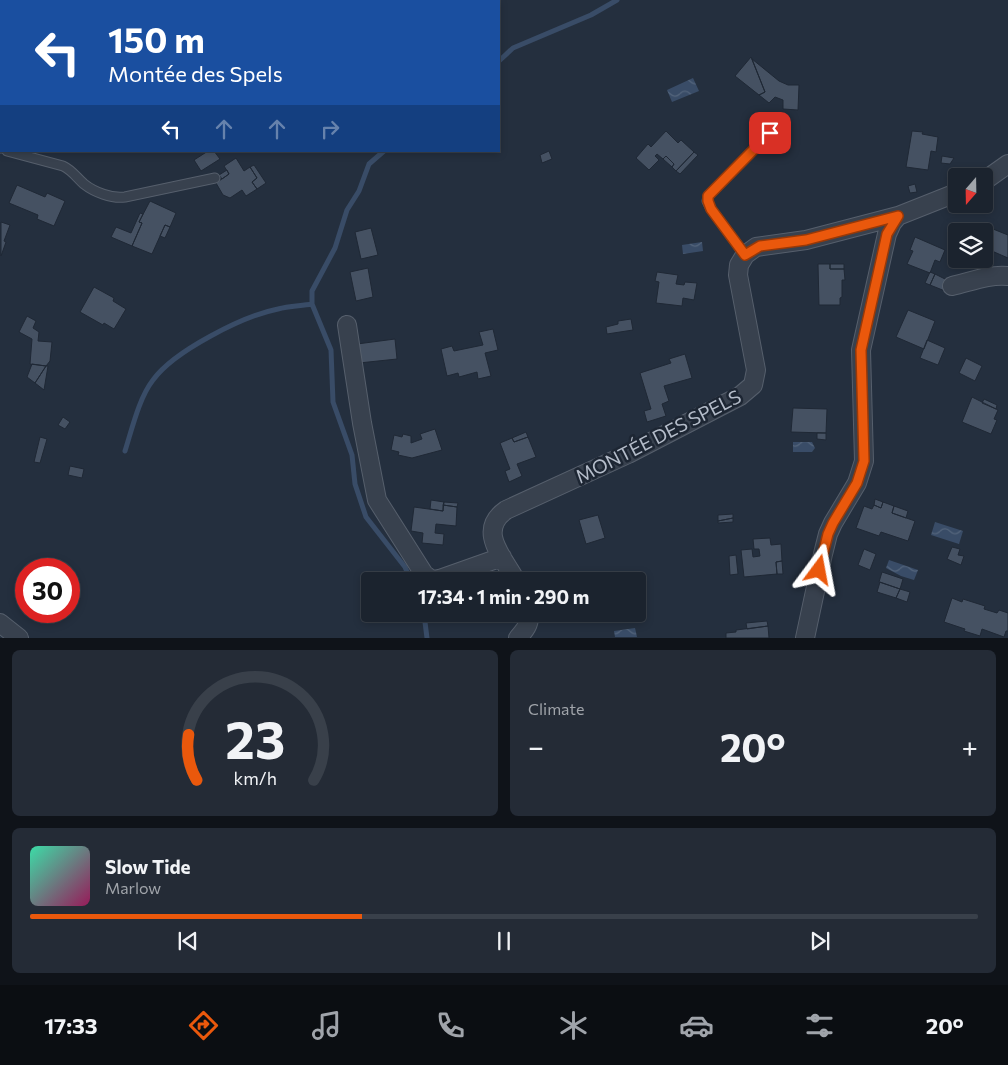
<!DOCTYPE html>
<html lang="en">
<head>
<meta charset="utf-8">
<style>
  :root { --surface:#1b232e; --page:#242b36; --text:#f1f3f6; --muted:#a0a4aa; --line:#39404a; --accent:#ea580c }
  body { margin:0; font-family:Commissioner,sans-serif; background:var(--page); color:var(--text); height:100vh; display:flex; flex-direction:column; font-size:19px; white-space:nowrap }
  * { box-sizing:border-box; margin:0 }
  p { font-size:16px; color:var(--muted) }
  .icon { flex:none; width:28px; height:28px; fill:none; stroke:currentColor; stroke-width:2; stroke-linecap:round; stroke-linejoin:round }
  .map { position:relative; height:638px; overflow:hidden }
  .side { display:flex; flex-direction:column; gap:12px; padding:12px; background:#0f1319; flex:1 }
  .side>* { flex:none }
  .top-card { position:absolute; left:0px; top:0px; width:500px; height:152px; box-shadow:0 2px 8px #0003,0 0 0 1px var(--line); background:#1a4fa0; color:#fff; overflow:hidden }
  .needle { width:32px; rotate:200deg }
  .buttons { position:absolute; left:948px; top:168px; display:grid; gap:10px }
  .buttons a { display:grid; place-items:center; width:45px; height:45px; border-radius:5px; background:var(--surface); box-shadow:0 2px 8px #0003,0 0 0 1px var(--line); font-size:25px }
  .speed { position:absolute; left:15px; top:558px; display:flex; gap:10px; font-size:25px; font-weight:700; text-align:center }
  .speed>* { display:grid; place-content:center; width:65px; height:65px; border-radius:50%; background:var(--surface); box-shadow:0 2px 8px #0003,0 0 0 1px var(--line); line-height:1 }
  .speed .limit { border:8px solid #d22; background:#fff; color:#111 }
  .pin { position:absolute; display:grid; place-items:center; width:42px; height:42px; color:#fff; margin:-21px; border-radius:10px; box-shadow:0 2px 8px #0006 }
  .me { position:absolute; width:55px; margin:-28px; rotate:13deg; stroke-linejoin:round; filter:drop-shadow(0 0 4px #0008) }
  .turn { display:flex; align-items:center; gap:18px; height:105px; padding:0 25px; font-size:22px }
  .turn .icon { width:65px; height:65px; stroke-width:2.5 }
  .turn b { display:block; font-size:35px; line-height:42px }
  .lanes { display:flex; align-items:center; height:48px; padding:0 25px; background:#0003; justify-content:center; gap:25px; direction:ltr }
  .lanes .off { opacity:.35 }
  .big { font-size:38px; font-weight:700; line-height:1.1 }
  .side .tile { flex:1; display:flex; flex-direction:column; justify-content:center; gap:8px; min-width:0; padding:0 18px; border-radius:8px; background:var(--page) }
  .side .dial { align-items:center; gap:0 }
  .dial svg { height:130px; overflow:visible; fill:none; stroke:var(--line); stroke-width:7; stroke-linecap:round; text-anchor:middle }
  .dial text { fill:var(--text); stroke:none }
  .song { display:flex; align-items:center; gap:15px }
  .cover { width:60px; height:60px; border-radius:8px; background:linear-gradient(135deg,hsl(160 70% 55%),hsl(330 70% 35%)) }
  .played { height:5px; border-radius:2px; background:linear-gradient(90deg,var(--accent) 35%,var(--line) 35%) }
  .keys { display:flex; justify-content:space-around; direction:ltr }
  .heat { display:flex; justify-content:space-between; align-items:center; font-size:28px; direction:ltr }
  .side .tiles { flex:1; display:grid; gap:12px; grid-template-columns:1fr 1fr }
  .tile:last-child { grid-column:span 2 }
  .trip { position:absolute; left:361px; top:572px; width:285px; height:50px; border-radius:5px; background:var(--surface); box-shadow:0 2px 8px #0003,0 0 0 1px var(--line); font-weight:700; line-height:50px; text-align:center }
  .dock { display:flex; height:80px; justify-content:space-around; align-items:center; background:#0b0e12; color:var(--muted) }
  .dock .icon { width:35px; height:35px }
  .dock .current { color:var(--accent) }
  .dock b { font-size:22px; color:var(--text) }
  .map>svg:first-child { display:block }
</style>
</head>
<body>
<div class="map">
<svg width="1008" height="638" viewBox="0 0 1008 638">
  <defs>
    <pattern id="water-waves" width="16" height="10" patternUnits="userSpaceOnUse" patternTransform="scale(1.25)"><rect width="16" height="10" fill="#394c67"/><path d="M0 5q4-4 8 0t8 0" fill="none" stroke="#53647b"/></pattern>
  </defs>
  <rect width="100%" height="100%" fill="#242f3e"/>
  <path fill="url(#water-waves)" d="M693,78L699,91L672,102L667,90Z
    M702,242L703,251L683,254L682,245Z
    M793,442H812L815,448L812,452H793Z
    M935,522L963,531L959,544L931,535Z
    M889,560L918,570L914,580L901,576L886,568Z
    M635,628L637,637H615L614,631Z"/>
  <g fill="none" stroke-linecap="round" stroke-linejoin="round">
    <path stroke="#394c67" stroke-width="5" d="M499,61L513,48L591,15L617,0
      M384,151L369,164L359,191L347,210L335,248L312,291V304L331,350L333,402L352,455L355,484L366,517L405,567L411,581
      M125,451C132,429 139,398 153,380C174,351 243,316 278,309C289,306 301,306 312,304
      M424,614L427,638"/>
  </g>
  <path fill="#455162" stroke="#1f2835" d="M418,0H451L452,1H418Z
    M751,57L765,92L759,95L735,76Z
    M752,59L779,81L788,85H799L798,110L783,109V100L775,97L769,103L759,95L765,92Z
    M666,131L678,143L681,140L694,152L676,171L672,167L674,164L666,156L663,159L657,154L655,156L659,160L649,170L636,158L648,144L651,147Z
    M912,131L923,132L922,134L938,137L936,152L931,151L928,170L906,167Z
    M208,151H214L220,159L201,171L194,160Z
    M549,151L552,159L542,163L540,155Z
    M694,152L698,155L680,174L676,171Z
    M666,156L674,164L672,167L663,159Z
    M942,156L954,158L950,164L941,163Z
    M236,158L244,171L250,167L257,178L252,182L257,189L246,196L242,190L230,198L223,195L216,183L229,174L224,166Z
    M254,165L266,183L257,189L252,182L257,178L250,167Z
    M227,170L229,174L222,179L219,175Z
    M915,184L917,192L910,193L908,186Z
    M17,185L45,197L47,193L65,201L54,226L37,219L38,215L9,203Z
    M150,201L176,213L170,227L165,225L152,254L132,246L142,223L139,222Z
    M140,213L143,214L139,222L142,223L132,246L111,237L116,227L131,233Z
    M1,222L10,225L4,241L6,242L1,256Z
    M165,225L170,227L165,238L160,236Z
    M371,228L378,255L361,259L355,232Z
    M993,229L1008,235V258L985,248Z
    M915,237L945,250L940,262L935,260L930,273L907,264L913,251L910,250Z
    M818,264H830V269H844L845,280H842V297L840,298V305H819Z
    M830,264H844V269H830Z
    M368,268L373,297L356,301L350,272Z
    M657,272L678,275L676,284L684,285L685,282L697,283L694,300L683,298L682,306L656,303L659,282L655,281Z
    M930,272L935,274L930,285L925,283Z
    M935,274L949,281L945,291L930,285Z
    M94,287L114,298L113,301L126,309L114,329L104,323L103,325L80,312Z
    M908,310L935,321L924,349L896,337Z
    M27,316L36,321L33,328L39,332L38,341L52,342L50,361L46,366L30,364L32,339L19,332Z
    M631,319L633,330L607,334L606,327L618,324V321Z
    M493,329L498,350L485,353L491,376L478,379L477,372L459,377L458,373L447,376L441,349L452,346L454,351L483,345L479,332Z
    M395,339L397,359L359,363L357,344Z
    M927,340L945,348L938,365L920,358Z
    M685,354L692,378L664,386L669,401L662,404L666,416L647,422L644,411L651,409L640,373L671,363L669,359Z
    M966,358L982,366L975,381L959,373Z
    M32,364L46,366L35,383L27,377Z
    M46,366H48L44,390L35,383Z
    M972,397L998,410L994,419L997,420L991,434L962,422Z
    M984,399L997,405L996,409L982,403Z
    M793,408L827,409L826,433L791,432Z
    M63,417L70,422L65,429L58,425Z
    M435,429L442,450L412,458L398,455L399,452L391,450L394,435L402,437L403,434L411,436V443L422,439L420,434Z
    M526,432L528,437L514,442L512,438Z
    M817,433H826V440L817,439Z
    M40,437L47,439L40,463L34,462Z
    M528,437L536,457L517,464L522,476L509,482L505,471L510,469L500,443L512,438L514,442Z
    M70,466L84,469L82,478L68,475Z
    M875,499L883,502L881,508L874,505Z
    M431,500L444,502L443,511L430,509Z
    M444,502L458,503L457,507L443,505Z
    M883,502L894,506L892,513L915,521L908,541L881,532L879,536L856,528L864,506L872,509L874,505L881,508Z
    M443,505L457,507L456,526L436,524L435,533L444,534L443,545L422,543L423,533L411,531L414,507L443,511Z
    M894,506L908,511L906,518L892,513Z
    M733,514V518L718,521V515Z
    M598,515L605,538L586,544L579,520Z
    M733,518V522L718,523V521Z
    M770,538L771,545L781,544L782,561L776,562L777,574L744,577L741,550L752,549L753,557L760,556L759,549H754L753,539Z
    M952,547L960,549L958,555L964,556L961,565L947,559Z
    M864,549L876,554L870,570L858,565Z
    M736,555L738,574L730,575L729,556Z
    M782,561L783,574H777L776,562Z
    M882,572L903,579L900,589L879,582Z
    M880,582L900,589L896,598L877,592Z
    M26,585V604L17,595Z
    M900,589L910,592L907,602L896,598Z
    M952,598L962,602L963,599L985,606L984,609L997,613L999,610L1008,613V631H1006L1004,637L982,629L980,636L964,631L965,629L944,622Z
    M767,621L768,626L747,629L746,623Z
    M768,626L769,638H726V633L736,632V630Z"/>
  <g fill="none" stroke-linecap="round" stroke-linejoin="round">
    <g stroke="#565f6c" stroke-width="11">
      <path id="service" d="M0,147L1,148
        M7,151L63,166C72,170 77,178 84,184C94,192 112,199 125,197L215,178
        M745,255L711,209L707,201L708,196L770,133"/>
    </g>
    <g stroke="#565f6c" stroke-width="20">
      <path id="minor" d="M120,1L122,0
        M0,58L1,57
        M984,181L1008,164
        M952,286C970,282 989,274 1008,276
        M347,325L362,423L377,500L424,574L430,579L437,580L502,557
        M516,581C504,558 476,531 506,510L628,454L740,396L753,385L756,370L738,275L739,265L745,255L756,247L806,240L898,216
        M0,623L19,638
        M518,638C525,630 530,624 529,614
        M805,638L823,554L828,534L833,523L857,483L864,461L861,350L887,234L892,223L898,216L956,193"/>
    </g>
    <use href="#service" stroke="#38414e" stroke-width="9"/>
    <use href="#minor" stroke="#38414e" stroke-width="18"/>
  </g>
  <g fill="none" stroke-linecap="round" stroke-linejoin="round">
    <g stroke="#983908" stroke-width="12">
      <path id="route" d="M770,133L708,196V201L711,209L745,255L760,246L806,240L898,216L887,234L861,350L864,461L857,483L833,523L828,534L819,570"/>
    </g>
    <use href="#route" stroke="#ea580c" stroke-width="9"/>
  </g>
  <g text-anchor="middle" dominant-baseline="central" stroke-width="5" stroke-linejoin="round" paint-order="stroke">
    <g font-size="19" fill="#b4bcc9" stroke="#1d2633">
      <text transform="translate(658 436) rotate(-27)">MONTÉE DES SPELS</text>
    </g>
  </g>
</svg>
<div class="buttons">
<a><svg class="needle" viewBox="-14 -14 28 28"><path d="M0-13l5 13h-10z" fill="#e53935"/><path d="M0 13l5-13h-10z" fill="#a0a4aa"/></svg></a>
<a><svg class="icon" aria-label="layers" viewBox="0 0 24 24"><path d="M12 4l9 5-9 5-9-5zM3 14l9 5 9-5"/></svg></a>
</div>
<div class="speed"><div class="limit">30</div></div>
<div class="pin" style="left:770px;top:133px;background:#d93025"><svg class="icon" aria-label="arrive" viewBox="0 0 24 24"><path d="M6 21V4h12l-3 4 3 4H6"/></svg></div>
<svg class="me" style="left:819px;top:570px" viewBox="-20 -20 40 40"><path d="M0-17L14 15 0 8-14 15z" fill="#ea580c" stroke="#fff" stroke-width="4"/></svg>
<div class="trip">17:34 · 1 min · 290 m</div>
<div class="top-card">
<div class="turn"><svg class="icon" aria-label="left" viewBox="0 0 24 24"><path d="M17 20v-9H6M10 6l-5 5 5 5"/></svg><div><b>150 m</b>Montée des Spels</div></div>
<div class="lanes"><svg class="icon" aria-label="left" viewBox="0 0 24 24"><path d="M17 20v-9H6M10 6l-5 5 5 5"/></svg><svg class="icon off" aria-label="ahead" viewBox="0 0 24 24"><path d="M12 20V5M6 11l6-6 6 6"/></svg><svg class="icon off" aria-label="ahead" viewBox="0 0 24 24"><path d="M12 20V5M6 11l6-6 6 6"/></svg><svg class="icon off" aria-label="right" viewBox="0 0 24 24"><path d="M7 20v-9h11M14 6l5 5-5 5"/></svg></div>
</div>
</div>
<section class="side">
<div class="tiles">
<div class="tile dial"><svg viewBox="0 0 100 80">
<path d="M14 69A42 42 0 1 1 86 69"/>
<path d="M14 69A42 42 0 0 1 9 41" stroke="#ea580c"/>
<text x="50" y="56" font-size="32" font-weight="700">23</text>
<text x="50" y="72" font-size="11">km/h</text>
</svg></div>
<div class="tile"><p>Climate</p>
<div class="heat"><a>−</a><b class="big">20°</b><a>+</a></div>
</div>
<div class="tile">
<div class="song"><i class="cover"></i><div><b>Slow Tide</b><p>Marlow</p></div></div>
<div class="played"></div>
<div class="keys"><svg class="icon" aria-label="previous" viewBox="0 0 24 24"><path d="M18 5L8 12l10 7zM5 5v14"/></svg><svg class="icon" aria-label="pause" viewBox="0 0 24 24"><path d="M8 5v14M16 5v14"/></svg><svg class="icon" aria-label="next" viewBox="0 0 24 24"><path d="M6 5l10 7-10 7zM19 5v14"/></svg></div>
</div>
</div>
</section>
<nav class="dock">
<b>17:33</b>
<svg class="icon current" aria-label="directions" viewBox="0 0 24 24"><path d="M12 3l9 9-9 9-9-9zM9 14v-3h6M13 9l2 2-2 2"/></svg>
<svg class="icon" aria-label="music" viewBox="0 0 24 24"><path d="M9 18V5l10-2v13"/><circle cx="6" cy="18" r="3"/><circle cx="16" cy="16" r="3"/></svg>
<svg class="icon" aria-label="phone" viewBox="0 0 24 24"><path d="M5 4h4l2 5-3 2q2 4 5 5l2-3 5 2v4C11 20 4 13 5 4z"/></svg>
<svg class="icon" aria-label="climate" viewBox="0 0 24 24"><path d="M12 3v18M4 7l16 10M4 17L20 7"/></svg>
<svg class="icon" aria-label="car" viewBox="0 0 24 24"><path d="M5 17H2v-5l4-1 3-4h7l3 4 3 1v5h-3M9 17h6M6 11h13"/><circle cx="7" cy="17" r="2"/><circle cx="17" cy="17" r="2"/></svg>
<svg class="icon" aria-label="filters" viewBox="0 0 24 24"><path d="M4 7h16M4 17h16"/><circle cx="9" cy="7" r="2"/><circle cx="15" cy="17" r="2"/></svg>
<b>20°</b>
</nav>
</body>
</html>
